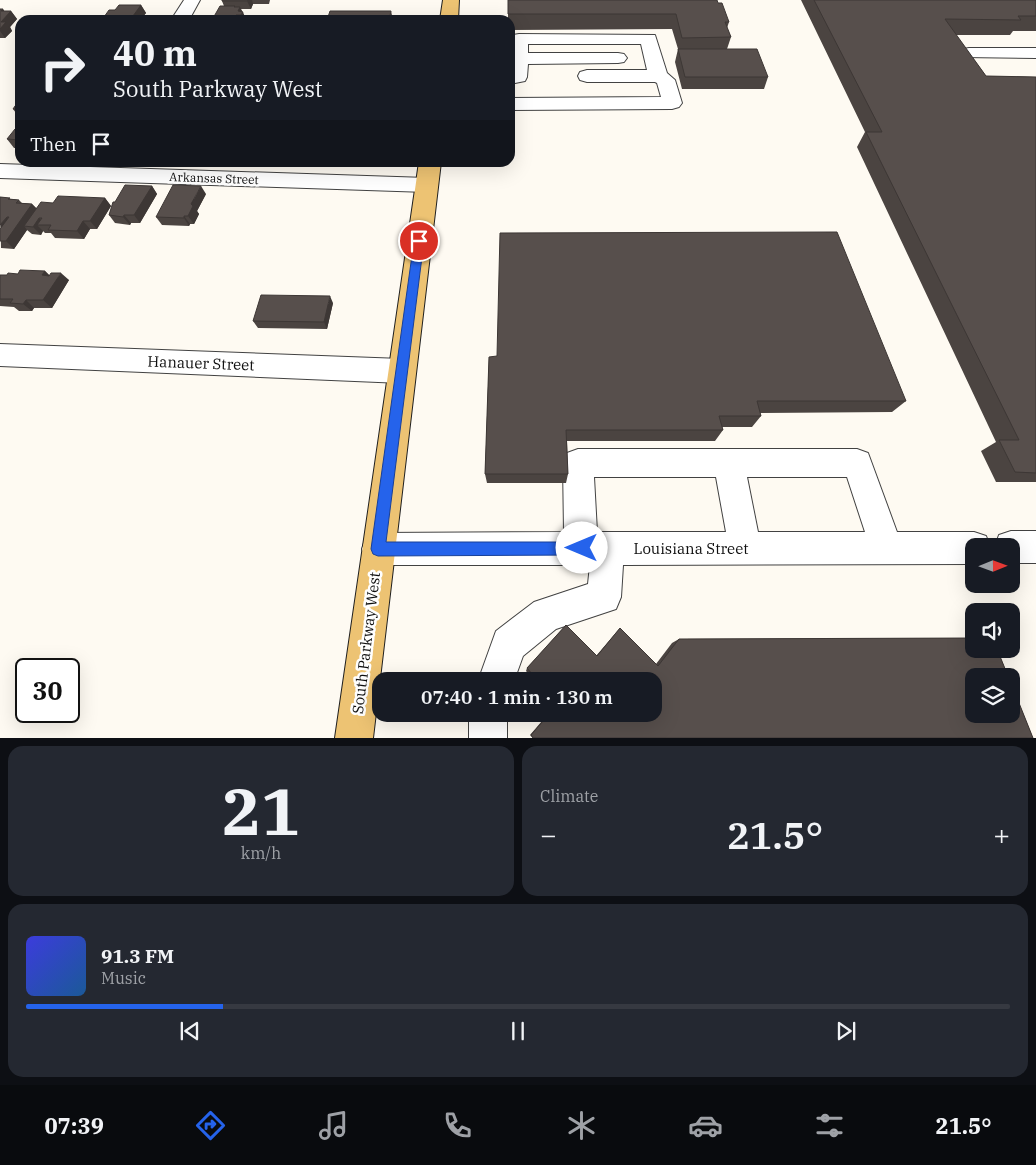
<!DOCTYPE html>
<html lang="en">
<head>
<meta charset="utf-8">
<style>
  :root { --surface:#171b24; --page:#242831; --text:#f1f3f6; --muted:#9ea1a6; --line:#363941; --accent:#2563eb }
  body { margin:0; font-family:"IBM Plex Serif",serif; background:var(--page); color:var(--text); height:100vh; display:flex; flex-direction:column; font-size:19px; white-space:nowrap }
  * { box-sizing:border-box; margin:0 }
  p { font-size:16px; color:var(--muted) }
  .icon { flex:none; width:28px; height:28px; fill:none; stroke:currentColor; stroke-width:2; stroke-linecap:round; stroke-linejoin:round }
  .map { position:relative; height:738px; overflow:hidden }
  .side { display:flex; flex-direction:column; gap:8px; padding:8px; background:#0d0f14; flex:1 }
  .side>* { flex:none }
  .guide { position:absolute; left:15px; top:15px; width:500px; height:152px; border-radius:15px; box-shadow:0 5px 20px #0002; background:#171b24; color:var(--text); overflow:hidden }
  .needle { width:32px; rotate:89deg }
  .fabs { position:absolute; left:965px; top:538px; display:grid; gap:10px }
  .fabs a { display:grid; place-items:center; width:55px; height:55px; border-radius:10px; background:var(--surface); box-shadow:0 5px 20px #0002; font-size:25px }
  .speed { position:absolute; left:15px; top:658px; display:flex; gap:10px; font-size:25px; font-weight:700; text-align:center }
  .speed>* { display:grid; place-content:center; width:65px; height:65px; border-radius:50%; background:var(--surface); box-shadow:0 5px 20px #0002; line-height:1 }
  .speed .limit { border:2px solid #111; border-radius:8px; background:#fff; color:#111 }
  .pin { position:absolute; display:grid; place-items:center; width:42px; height:42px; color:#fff; margin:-21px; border:2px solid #fff; border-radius:50%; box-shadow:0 1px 5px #0007 }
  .me { position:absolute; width:55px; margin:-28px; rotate:270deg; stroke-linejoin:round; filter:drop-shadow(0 0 4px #0008) }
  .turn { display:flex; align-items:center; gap:18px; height:105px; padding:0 15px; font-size:22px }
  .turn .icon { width:65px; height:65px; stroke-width:2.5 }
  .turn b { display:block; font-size:35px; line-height:42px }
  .then { display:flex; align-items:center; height:48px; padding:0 15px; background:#0003; gap:10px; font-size:19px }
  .big { font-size:38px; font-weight:600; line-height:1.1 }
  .side .card { flex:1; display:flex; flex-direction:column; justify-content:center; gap:8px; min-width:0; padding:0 18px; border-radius:15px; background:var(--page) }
  .side .dial { align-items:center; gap:0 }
  .dial b { font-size:65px; line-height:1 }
  .song { display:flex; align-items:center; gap:15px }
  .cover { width:60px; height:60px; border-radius:8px; background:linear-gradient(135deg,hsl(240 70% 55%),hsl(210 70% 35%)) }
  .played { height:5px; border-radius:2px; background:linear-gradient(90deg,var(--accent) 20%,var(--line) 20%) }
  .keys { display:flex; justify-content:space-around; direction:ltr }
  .heat { display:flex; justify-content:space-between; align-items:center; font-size:28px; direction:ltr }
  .side .tiles { flex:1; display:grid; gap:8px; grid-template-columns:1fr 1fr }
  .card:last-child { grid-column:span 2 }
  .trip { position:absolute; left:372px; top:672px; width:290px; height:50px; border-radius:15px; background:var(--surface); box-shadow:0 5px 20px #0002; font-weight:600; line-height:50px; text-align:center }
  .tabs { display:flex; height:80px; justify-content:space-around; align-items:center; background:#090b0e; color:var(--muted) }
  .tabs .icon { width:35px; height:35px }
  .tabs .selected { color:var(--accent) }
  .tabs b { font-size:22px; color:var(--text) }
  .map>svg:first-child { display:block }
</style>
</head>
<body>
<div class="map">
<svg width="1036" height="738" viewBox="0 0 1036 738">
  <rect width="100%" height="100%" fill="#fefaf2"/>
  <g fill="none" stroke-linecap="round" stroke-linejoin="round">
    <g stroke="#424242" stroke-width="2">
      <path id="minor" d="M184,0H200L189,20H171Z
        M519,34L655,35L667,73L675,80L682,103L679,107L672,109L510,110V98L661,97L657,83L655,82H587L580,80L578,76L580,72L587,70H647L641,44H528V53H618L624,54L627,58L624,62L618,63L528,64L527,77L525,81L510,84V39L513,35Z
        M969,48H1036V58L963,57L960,53L963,49Z
        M0,164L427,178L435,180L438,185L435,190L427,192L0,178Z
        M0,344L402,359L412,363L416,371L412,379L402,383L0,366Z
        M578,449H857L868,453L897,532H974L986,536L990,546H974V564L623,565L621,597L616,609L556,629L523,656L514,681H478L496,631L534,602L588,584L590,565H378L366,561L362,549L366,537L378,533L564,532L563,463L567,453ZM594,477H716L726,532H597ZM747,477H847L865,532H758Z
        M1011,531H1036V563H1011V546H995L999,535Z
        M469,714H507V738H469Z"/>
    </g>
    <g stroke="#202020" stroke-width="2">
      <path id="major" d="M443,0H459L458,20H440Z
        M419,162H441L373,738H335Z"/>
    </g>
    <use href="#minor" fill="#fff" fill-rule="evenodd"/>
    <use href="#major" fill="#edc373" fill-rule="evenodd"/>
  </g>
  <path fill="#4b4441" d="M222,0H270L269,4H253L251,9H241L246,20H212L224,6L222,1Z
    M508,0L718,3L729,22L727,28L731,37L727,49L768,77L764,89H682L675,62L678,49L672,29L510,30V20H508Z
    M801,0H1036V31H1013L1010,35H956L986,76L1036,77V482H996L981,451L996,442L857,147L865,132Z
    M141,5L146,13L140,20H106L104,17L115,10Z
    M0,9H3L4,11H11L17,19L10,27L12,31L5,38H0Z
    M20,90V117H19L13,109L20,99L16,95Z
    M20,128V148H14L7,139Z
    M152,186L157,194L140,223H131L130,225L115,223L109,215L115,202Z
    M206,194L197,211L199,214L194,224H190L189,226L162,225L156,217Z
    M0,197L11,199L19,200L22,203L32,204L36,208L53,203L105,198L111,206L97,229H90L84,239L55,238L51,233H45L43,231L41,235L32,234L27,230L14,249L1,248Z
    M45,271L49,275L69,280L52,308H34L32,311H19L14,307L0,306V275H7Z
    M333,303L327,329L258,328L253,321Z
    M489,357L906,401L892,412L760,413L761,416L752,427H722L723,430L715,441H567L568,474L566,483H487L485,474Z
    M566,625L596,656L620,628L656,664L672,643L679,639L974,638V649H997L1008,676H974V714H1011V683L1033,738H533L530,735L548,714H654V681H535L526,671L527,668Z"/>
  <path fill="#3d3735" d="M248,0H252L253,4L251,9L247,1Z
    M141,5L146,13L140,20H130Z
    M240,7L243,13V12L246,20H243L241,15L238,11Z
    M3,9L7,15L11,11L17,19L10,27L12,31L5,38L0,31L1,11Z
    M391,11L393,20H389Z
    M236,15L238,20H233Z
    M152,186L157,194L140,223L134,215Z
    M201,186L206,194L197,211L199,214L194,224L188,216L191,204Z
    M105,198L111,206L97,229L90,221Z
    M32,204L40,212L24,226L27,230L14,249L6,241Z
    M124,215L131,223L130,225L123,217Z
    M184,216L190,224L189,226L184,218Z
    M7,217L15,225L9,234L0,226Z
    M39,218L45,225H37L43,231L41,235L33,227Z
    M83,221L90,229L84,239L77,231Z
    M45,271L53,279L42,275Z
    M61,273L69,280L52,308L43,300Z
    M330,296L333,303L327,329L324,322Z
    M26,300L34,308L32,311L23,304Z"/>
  <path fill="#574f4c" stroke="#3d3735" d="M222,0H248L247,1H222Z
    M508,0H717L718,3H722L729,22H725L731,37L682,38L676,14H508Z
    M814,0H1036V16H1018L1021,20L945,19L986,76L1036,77V473L1015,472L999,440H1019L866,132H882Z
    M119,5H141L130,20H115L116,18L104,17L109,10H115Z
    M220,6H235L234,7H240L238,11L243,12L241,15H236L233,20H212Z
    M0,9H3L1,11H11L1,22H6L0,29Z
    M330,11H391L389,20H327Z
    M678,49H757L768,77H685Z
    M19,90L20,95H16Z
    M20,99V109H13Z
    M20,128V140L7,139L15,129Z
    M125,185L152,186L134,215H124L123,217L109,215L113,202H115Z
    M173,185L201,186L191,204L193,206L188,216H184V218L156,217Z
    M58,196L105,198L90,221H83L77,231L48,230L51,225H37L42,218H39L33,227L24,226L41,202L53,203Z
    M0,197L10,198L8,199L19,200L16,203L32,204L6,241H0V229L9,217H7L0,225Z
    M837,232L906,401H757L761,416H719L723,430H566L568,474H485L489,357L497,356L500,233Z
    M20,270L45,271L42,275L49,276L51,273H61L43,300H26L23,304L10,303L13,299H0V275H7L8,273L18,274Z
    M261,295L330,296L324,322L253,321Z
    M566,625L597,656L620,628L658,666L679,639L974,638V649H997L1008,676H974V714H1011V683L1033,738H533L531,735L549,714H654V681H538L527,668Z"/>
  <path fill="#2563eb" stroke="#184099" d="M419,238L424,241L386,542H582L586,544L588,548L586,553L582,555L378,556L373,554L371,549L414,241Z"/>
  <g text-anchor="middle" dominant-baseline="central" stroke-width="5" stroke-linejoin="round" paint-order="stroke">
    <g font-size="12" fill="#0f0f0f" stroke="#fff">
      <text transform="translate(214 178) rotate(2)">Arkansas Street</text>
    </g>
    <g font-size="15" fill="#0f0f0f" stroke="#fff">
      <text transform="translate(201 363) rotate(2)">Hanauer Street</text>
      <text x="691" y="548">Louisiana Street</text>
      <text transform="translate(366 643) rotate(-83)">South Parkway West</text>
    </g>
  </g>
</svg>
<div class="fabs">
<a><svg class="needle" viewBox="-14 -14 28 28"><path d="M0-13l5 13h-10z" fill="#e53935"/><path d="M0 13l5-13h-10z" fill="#9ea1a6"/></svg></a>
<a><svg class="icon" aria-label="sound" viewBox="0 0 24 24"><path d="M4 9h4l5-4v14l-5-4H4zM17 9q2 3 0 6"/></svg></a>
<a><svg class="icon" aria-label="layers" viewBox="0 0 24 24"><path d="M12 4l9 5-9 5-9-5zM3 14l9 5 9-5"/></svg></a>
</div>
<div class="speed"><div class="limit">30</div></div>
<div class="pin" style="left:419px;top:241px;background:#d93025"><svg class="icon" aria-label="arrive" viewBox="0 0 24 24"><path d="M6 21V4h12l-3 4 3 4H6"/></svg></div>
<svg class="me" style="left:582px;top:548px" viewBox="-20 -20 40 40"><circle r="19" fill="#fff"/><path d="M0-13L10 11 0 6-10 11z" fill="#2563eb"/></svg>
<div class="trip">07:40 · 1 min · 130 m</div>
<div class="guide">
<div class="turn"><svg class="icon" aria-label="right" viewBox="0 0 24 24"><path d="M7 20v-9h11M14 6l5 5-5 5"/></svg><div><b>40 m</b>South Parkway West</div></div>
<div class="then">Then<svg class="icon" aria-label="arrive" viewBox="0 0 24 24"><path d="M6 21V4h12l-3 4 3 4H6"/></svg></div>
</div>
</div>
<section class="side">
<div class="tiles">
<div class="card dial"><b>21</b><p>km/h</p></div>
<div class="card"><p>Climate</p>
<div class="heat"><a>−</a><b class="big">21.5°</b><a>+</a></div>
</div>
<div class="card">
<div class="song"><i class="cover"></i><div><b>91.3 FM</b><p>Music</p></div></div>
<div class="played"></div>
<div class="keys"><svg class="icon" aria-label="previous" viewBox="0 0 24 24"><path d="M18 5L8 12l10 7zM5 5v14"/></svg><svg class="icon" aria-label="pause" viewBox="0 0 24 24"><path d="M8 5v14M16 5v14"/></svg><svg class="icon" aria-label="next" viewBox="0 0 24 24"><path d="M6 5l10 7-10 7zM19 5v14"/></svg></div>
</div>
</div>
</section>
<nav class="tabs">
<b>07:39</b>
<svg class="icon selected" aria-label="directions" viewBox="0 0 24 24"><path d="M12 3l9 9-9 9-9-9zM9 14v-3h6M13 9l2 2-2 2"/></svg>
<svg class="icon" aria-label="music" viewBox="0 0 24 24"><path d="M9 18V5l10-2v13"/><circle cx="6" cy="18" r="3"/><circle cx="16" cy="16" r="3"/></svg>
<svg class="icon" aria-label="phone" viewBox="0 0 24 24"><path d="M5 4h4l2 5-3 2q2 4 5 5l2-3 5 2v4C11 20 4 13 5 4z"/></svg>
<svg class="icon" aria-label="climate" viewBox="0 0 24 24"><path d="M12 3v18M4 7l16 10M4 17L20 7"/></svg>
<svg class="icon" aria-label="car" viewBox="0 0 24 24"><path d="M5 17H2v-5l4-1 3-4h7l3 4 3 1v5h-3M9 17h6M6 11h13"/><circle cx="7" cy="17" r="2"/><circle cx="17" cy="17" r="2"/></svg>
<svg class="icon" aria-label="filters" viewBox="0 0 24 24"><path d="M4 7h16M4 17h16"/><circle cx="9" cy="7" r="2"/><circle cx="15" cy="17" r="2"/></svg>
<b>21.5°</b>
</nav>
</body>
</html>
